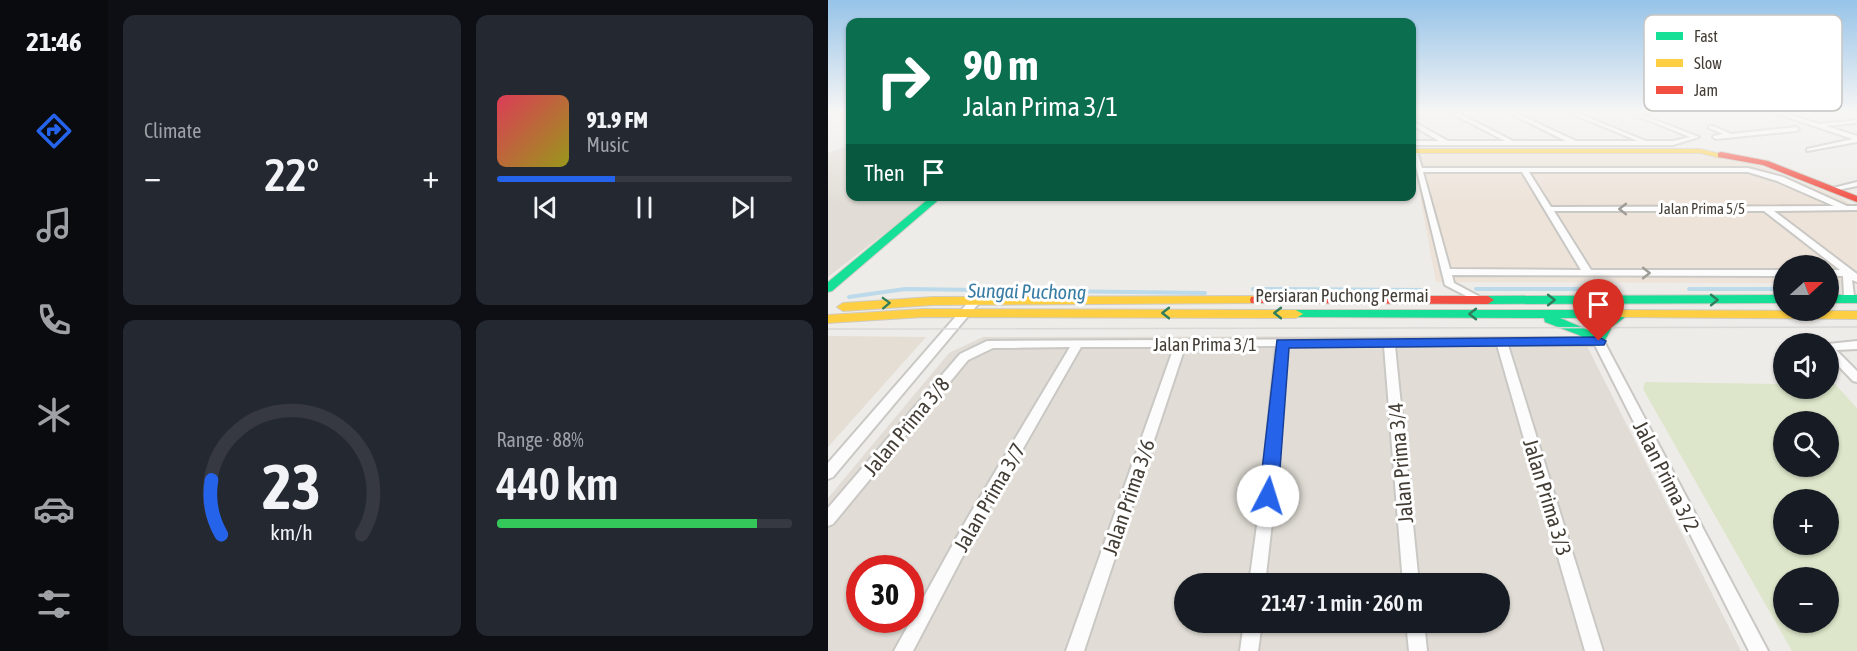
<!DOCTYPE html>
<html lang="en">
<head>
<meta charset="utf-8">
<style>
  :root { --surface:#171b24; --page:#242831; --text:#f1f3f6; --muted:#9ea1a6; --line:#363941; --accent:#2563eb }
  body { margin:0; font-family:"Asap Condensed",sans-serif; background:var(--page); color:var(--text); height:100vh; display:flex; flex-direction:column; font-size:22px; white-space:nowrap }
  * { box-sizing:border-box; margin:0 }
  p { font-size:20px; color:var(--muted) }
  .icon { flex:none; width:33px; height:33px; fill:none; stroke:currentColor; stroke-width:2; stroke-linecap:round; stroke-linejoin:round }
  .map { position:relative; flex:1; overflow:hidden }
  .sheet { display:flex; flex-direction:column; gap:15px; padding:15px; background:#0d0f14; width:720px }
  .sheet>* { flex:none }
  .top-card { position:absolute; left:18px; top:18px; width:570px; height:183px; border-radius:12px; box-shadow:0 2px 4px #0004; background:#0b6e4f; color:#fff; overflow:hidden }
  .needle { width:39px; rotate:69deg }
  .tools { position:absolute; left:945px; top:255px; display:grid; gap:12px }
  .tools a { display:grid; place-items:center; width:66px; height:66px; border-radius:50%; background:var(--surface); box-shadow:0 2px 4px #0004; font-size:30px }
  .speed { position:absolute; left:18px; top:555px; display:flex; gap:12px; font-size:30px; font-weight:700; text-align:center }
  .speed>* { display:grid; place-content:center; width:78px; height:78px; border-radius:50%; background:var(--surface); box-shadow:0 2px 4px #0004; line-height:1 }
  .speed .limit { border:9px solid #d22; background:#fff; color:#111 }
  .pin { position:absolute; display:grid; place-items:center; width:51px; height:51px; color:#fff; margin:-62px -26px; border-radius:50% 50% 50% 0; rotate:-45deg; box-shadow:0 0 6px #0007 }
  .pin .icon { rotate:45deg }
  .me { position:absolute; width:66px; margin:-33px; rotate:5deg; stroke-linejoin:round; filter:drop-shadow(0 0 4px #0008) }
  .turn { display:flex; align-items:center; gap:21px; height:126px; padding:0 18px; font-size:27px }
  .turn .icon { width:78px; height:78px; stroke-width:2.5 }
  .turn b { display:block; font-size:42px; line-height:51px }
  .then { display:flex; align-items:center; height:57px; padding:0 18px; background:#0003; gap:12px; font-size:22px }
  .big { font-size:45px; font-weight:600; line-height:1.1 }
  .sheet .card { flex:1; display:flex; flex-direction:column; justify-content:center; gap:9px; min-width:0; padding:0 21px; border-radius:12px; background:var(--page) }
  .sheet .dial { align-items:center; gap:0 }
  .dial svg { height:156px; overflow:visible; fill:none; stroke:var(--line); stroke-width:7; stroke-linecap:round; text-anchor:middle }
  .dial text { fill:var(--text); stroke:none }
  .song { display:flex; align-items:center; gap:18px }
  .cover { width:72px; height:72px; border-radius:9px; background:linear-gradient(135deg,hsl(350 70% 55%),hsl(60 70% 35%)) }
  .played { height:6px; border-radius:3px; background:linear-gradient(90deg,var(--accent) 40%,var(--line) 40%) }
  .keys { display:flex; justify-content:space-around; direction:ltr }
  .heat { display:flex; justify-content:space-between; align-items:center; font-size:33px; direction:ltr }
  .charge { height:9px; border-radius:4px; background:linear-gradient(90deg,#34c759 88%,var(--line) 0) }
  .sheet .tiles { flex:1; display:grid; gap:15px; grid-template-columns:repeat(2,1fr) }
  .trip { position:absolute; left:346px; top:573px; width:336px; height:60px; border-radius:30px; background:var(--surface); box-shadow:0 2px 4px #0004; font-weight:600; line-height:60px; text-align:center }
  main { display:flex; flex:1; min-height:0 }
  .menu { display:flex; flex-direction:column; width:108px; justify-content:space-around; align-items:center; background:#090b0e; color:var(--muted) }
  .menu .icon { width:42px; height:42px }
  .menu .current { color:var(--accent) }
  .menu b { font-size:27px; color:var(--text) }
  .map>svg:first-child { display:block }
</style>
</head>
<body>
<main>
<nav class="menu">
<b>21:46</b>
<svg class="icon current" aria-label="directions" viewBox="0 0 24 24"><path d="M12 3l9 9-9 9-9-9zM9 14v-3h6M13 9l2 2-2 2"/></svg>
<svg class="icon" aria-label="music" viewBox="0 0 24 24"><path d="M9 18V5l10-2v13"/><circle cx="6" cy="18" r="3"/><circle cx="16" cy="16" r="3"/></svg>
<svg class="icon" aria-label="phone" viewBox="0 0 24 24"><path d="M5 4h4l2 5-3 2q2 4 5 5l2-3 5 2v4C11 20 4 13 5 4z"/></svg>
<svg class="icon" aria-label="climate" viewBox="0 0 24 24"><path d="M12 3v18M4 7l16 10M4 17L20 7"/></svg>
<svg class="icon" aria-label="car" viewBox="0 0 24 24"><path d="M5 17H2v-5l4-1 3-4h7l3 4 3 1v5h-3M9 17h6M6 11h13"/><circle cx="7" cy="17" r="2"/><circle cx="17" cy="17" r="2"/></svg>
<svg class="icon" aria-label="filters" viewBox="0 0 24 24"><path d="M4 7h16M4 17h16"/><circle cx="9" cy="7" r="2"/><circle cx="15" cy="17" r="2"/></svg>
</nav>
<section class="sheet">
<div class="tiles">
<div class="card"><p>Climate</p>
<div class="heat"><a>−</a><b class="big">22°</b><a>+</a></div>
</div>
<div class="card">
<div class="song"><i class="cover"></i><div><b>91.9 FM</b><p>Music</p></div></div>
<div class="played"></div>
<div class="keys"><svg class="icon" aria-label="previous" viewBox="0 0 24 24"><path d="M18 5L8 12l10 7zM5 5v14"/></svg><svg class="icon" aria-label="pause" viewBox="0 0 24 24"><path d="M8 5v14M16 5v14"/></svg><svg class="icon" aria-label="next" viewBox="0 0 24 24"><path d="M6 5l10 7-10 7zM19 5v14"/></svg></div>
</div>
<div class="card dial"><svg viewBox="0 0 100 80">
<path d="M14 69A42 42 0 1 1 86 69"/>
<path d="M14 69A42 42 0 0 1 9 41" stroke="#2563eb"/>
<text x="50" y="56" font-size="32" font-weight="700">23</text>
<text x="50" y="72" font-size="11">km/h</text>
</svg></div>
<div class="card"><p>Range · 88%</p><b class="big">440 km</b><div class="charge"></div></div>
</div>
</section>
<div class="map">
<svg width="1029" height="651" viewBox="0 0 1029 651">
  <rect width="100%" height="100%" fill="#eeece8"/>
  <path fill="#e1ddd6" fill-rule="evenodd" d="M22,145V196L104,197L0,277V153Z
    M754,336L913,651H0V498L121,353L155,337ZM32,568H82V620H32ZM357,584H672V622H357Z"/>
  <path fill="#ede3d9" d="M584,153H875L932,166L1013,198L1029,208V283H1001L1000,266H956L955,283L608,282Z"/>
  <path fill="#e4ded4" d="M0,336L98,337L0,447Z"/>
  <path fill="#dde6ca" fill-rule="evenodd" d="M817,382L955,384L956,388H1000L1001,384H1007L1029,408V651H964L815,389ZM956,422H1000V466H956ZM956,500H1000V544H956ZM956,578H1000V622H956Z"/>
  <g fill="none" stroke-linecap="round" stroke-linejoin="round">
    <path stroke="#bcdae9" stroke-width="2" d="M944,113L982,125
      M0,119L10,113"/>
    <path stroke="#bcdae9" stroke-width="4" d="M425,289L593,290
      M648,289H770
      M861,289H956
      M1000,289H1006
      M21,297L77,289L377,293"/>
    <g stroke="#cac8c4" stroke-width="4">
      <path id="street" d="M623,113H630L685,141H738L681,113H688L748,141H810L742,113H749L818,141H845L862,137L802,113H809L871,137L845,145H584V141H611L584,125V121L620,141H677Z
        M947,113H955L992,124L1029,120V122L1027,123L998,126L1029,136V142L979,151V149L1025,139Z
        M881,126H885L903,134L968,127L971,129L968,131L888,139L885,137L886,136L895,134L881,128Z
        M584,150L589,151L594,168H920L955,177L1019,206H1029V210L946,211L1029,274V282L1024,280L1026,296L1018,301H1012L1010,299L1016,295L1015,276H1000V270H1012L936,211H726L763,270H956V276L624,275L626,283L656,299L654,301H648L617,285ZM595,172H694L753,270L622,269ZM701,172H920L949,181L1006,206L723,207Z
        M1029,182V186L1005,191L1001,189Z
        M749,297L754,300L940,651H921L767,345H680L775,651H757L669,345L567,346L591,584H575L556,346H459L447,496L437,584H421L433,496L448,346L357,347L256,651H238L346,347H253L149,529L85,651H66L139,519L242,347L165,348L140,360L5,524L0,526V508L132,354L159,341L763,338L744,300Z
        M147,298L151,299L152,301L151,303L5,477L0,479V463L143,299Z
        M1029,341V349L1008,350L1029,371V382L1025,381L1000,355V344Z
        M416,622H434L430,651H412Z
        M578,622H596L599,651H581Z"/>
    </g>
    <g stroke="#cfcbc2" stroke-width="2">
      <path id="fast" d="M104,196H115L4,291L0,292V282Z
        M956,295V303L660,304L654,300L660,296Z
        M1000,295H1029V303H1000Z
        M468,310H794L801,314L784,327L775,344L770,346L751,335L717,322L716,318L463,317L461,314ZM732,318H779L773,322L767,333Z"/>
    </g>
    <g stroke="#cfcbc2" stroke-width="2">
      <path id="slow" d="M584,149H872L897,155L893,158L872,153H584Z
        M428,296L433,297L434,300L433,303L105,305L15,311L9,307L15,303L105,297Z
        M95,309L468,310L475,314L468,318L95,317L0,323V315Z
        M792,310L1029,311V319L787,317L785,314Z"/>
    </g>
    <g stroke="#cfcbc2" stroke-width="2">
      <path id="jam" d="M893,152L940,161L1029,196V202L935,165L890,157V153Z
        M428,296H660L666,300L660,304L423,303L422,300L423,297Z"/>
    </g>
    <use href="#street" fill="#fcfcfc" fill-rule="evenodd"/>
    <use href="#fast" fill="#16e098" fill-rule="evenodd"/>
    <use href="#slow" fill="#ffcf43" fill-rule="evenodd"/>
    <use href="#jam" fill="#f24e42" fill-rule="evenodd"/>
    <path stroke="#d8d8d7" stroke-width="1.5" d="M0,329L1029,327"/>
  </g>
  <defs><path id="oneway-chevron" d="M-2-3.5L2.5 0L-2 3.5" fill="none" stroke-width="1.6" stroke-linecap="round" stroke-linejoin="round" transform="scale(1.5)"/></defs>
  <g stroke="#a09c98">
    <use href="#oneway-chevron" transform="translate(795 209) rotate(180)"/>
    <use href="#oneway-chevron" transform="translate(818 273)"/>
  </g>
  <g stroke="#317e5d">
    <use href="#oneway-chevron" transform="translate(723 300)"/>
    <use href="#oneway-chevron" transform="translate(886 300)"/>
    <use href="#oneway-chevron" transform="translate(58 303) rotate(-2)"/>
    <use href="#oneway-chevron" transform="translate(338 313) rotate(180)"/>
    <use href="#oneway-chevron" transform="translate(450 313) rotate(180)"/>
    <use href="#oneway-chevron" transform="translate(645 314) rotate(-180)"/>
  </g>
  <linearGradient id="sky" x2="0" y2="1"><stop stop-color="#96c3e8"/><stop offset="0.55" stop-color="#f7f6f5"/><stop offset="1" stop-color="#f7f6f5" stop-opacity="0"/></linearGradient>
  <rect width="1029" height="204" fill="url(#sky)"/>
  <path fill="#2563eb" stroke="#184099" stroke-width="1.5" d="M771,337L778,341L776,345L461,348L450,496L447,502L440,504L434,502L431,496L449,340Z"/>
  <g text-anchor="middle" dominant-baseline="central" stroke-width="6" stroke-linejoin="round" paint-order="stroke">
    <g font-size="15" fill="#433d35" stroke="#fff">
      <text x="874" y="208">Jalan Prima 5/5</text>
    </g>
    <g font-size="18" fill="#433d35" stroke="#fff">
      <text x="514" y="295">Persiaran Puchong Permai</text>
      <text x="377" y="344">Jalan Prima 3/1</text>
    </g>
    <g font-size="20" font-style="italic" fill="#397da4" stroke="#fff">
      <text transform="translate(199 291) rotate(1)">Sungai Puchong</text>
    </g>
    <g font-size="21" fill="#433d35" stroke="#fff">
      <text transform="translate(78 426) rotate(-50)">Jalan Prima 3/8</text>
      <text transform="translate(572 463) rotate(-95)">Jalan Prima 3/4</text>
      <text transform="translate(839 476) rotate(63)">Jalan Prima 3/2</text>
      <text transform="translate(161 497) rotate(-60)">Jalan Prima 3/7</text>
      <text transform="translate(300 497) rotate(-71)">Jalan Prima 3/6</text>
      <text transform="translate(720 497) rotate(73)">Jalan Prima 3/3</text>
    </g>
  </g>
  <rect x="816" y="15" width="198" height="96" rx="9" fill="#fff" stroke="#c7c5c2" stroke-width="1.5"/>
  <rect x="828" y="32" width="27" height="8" fill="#16e098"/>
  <rect x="828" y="59" width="27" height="8" fill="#ffcf43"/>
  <rect x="828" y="86" width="27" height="8" fill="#f24e42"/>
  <g font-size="16" fill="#433d35">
    <text x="866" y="42">Fast</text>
    <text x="866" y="69">Slow</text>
    <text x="866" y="96">Jam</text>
  </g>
</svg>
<div class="tools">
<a><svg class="needle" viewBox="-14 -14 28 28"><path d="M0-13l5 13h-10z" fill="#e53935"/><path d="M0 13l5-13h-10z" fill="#9ea1a6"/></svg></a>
<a><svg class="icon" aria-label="sound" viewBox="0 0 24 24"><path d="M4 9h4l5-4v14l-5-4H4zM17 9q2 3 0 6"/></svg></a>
<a><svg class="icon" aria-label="search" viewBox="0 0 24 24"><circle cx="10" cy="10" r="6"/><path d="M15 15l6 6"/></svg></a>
<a>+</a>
<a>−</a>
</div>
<div class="speed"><div class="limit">30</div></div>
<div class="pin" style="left:771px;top:341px;background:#d93025"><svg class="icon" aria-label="arrive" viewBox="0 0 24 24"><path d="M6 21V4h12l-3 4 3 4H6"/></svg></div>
<svg class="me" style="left:440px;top:496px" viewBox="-20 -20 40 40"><circle r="19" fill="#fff"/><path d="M0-13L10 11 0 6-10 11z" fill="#2563eb"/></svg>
<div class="trip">21:47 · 1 min · 260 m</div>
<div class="top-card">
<div class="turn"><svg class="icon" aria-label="right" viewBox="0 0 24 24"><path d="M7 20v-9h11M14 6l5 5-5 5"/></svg><div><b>90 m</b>Jalan Prima 3/1</div></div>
<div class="then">Then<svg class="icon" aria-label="arrive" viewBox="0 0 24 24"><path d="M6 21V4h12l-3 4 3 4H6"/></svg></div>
</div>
</div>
</main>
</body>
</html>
